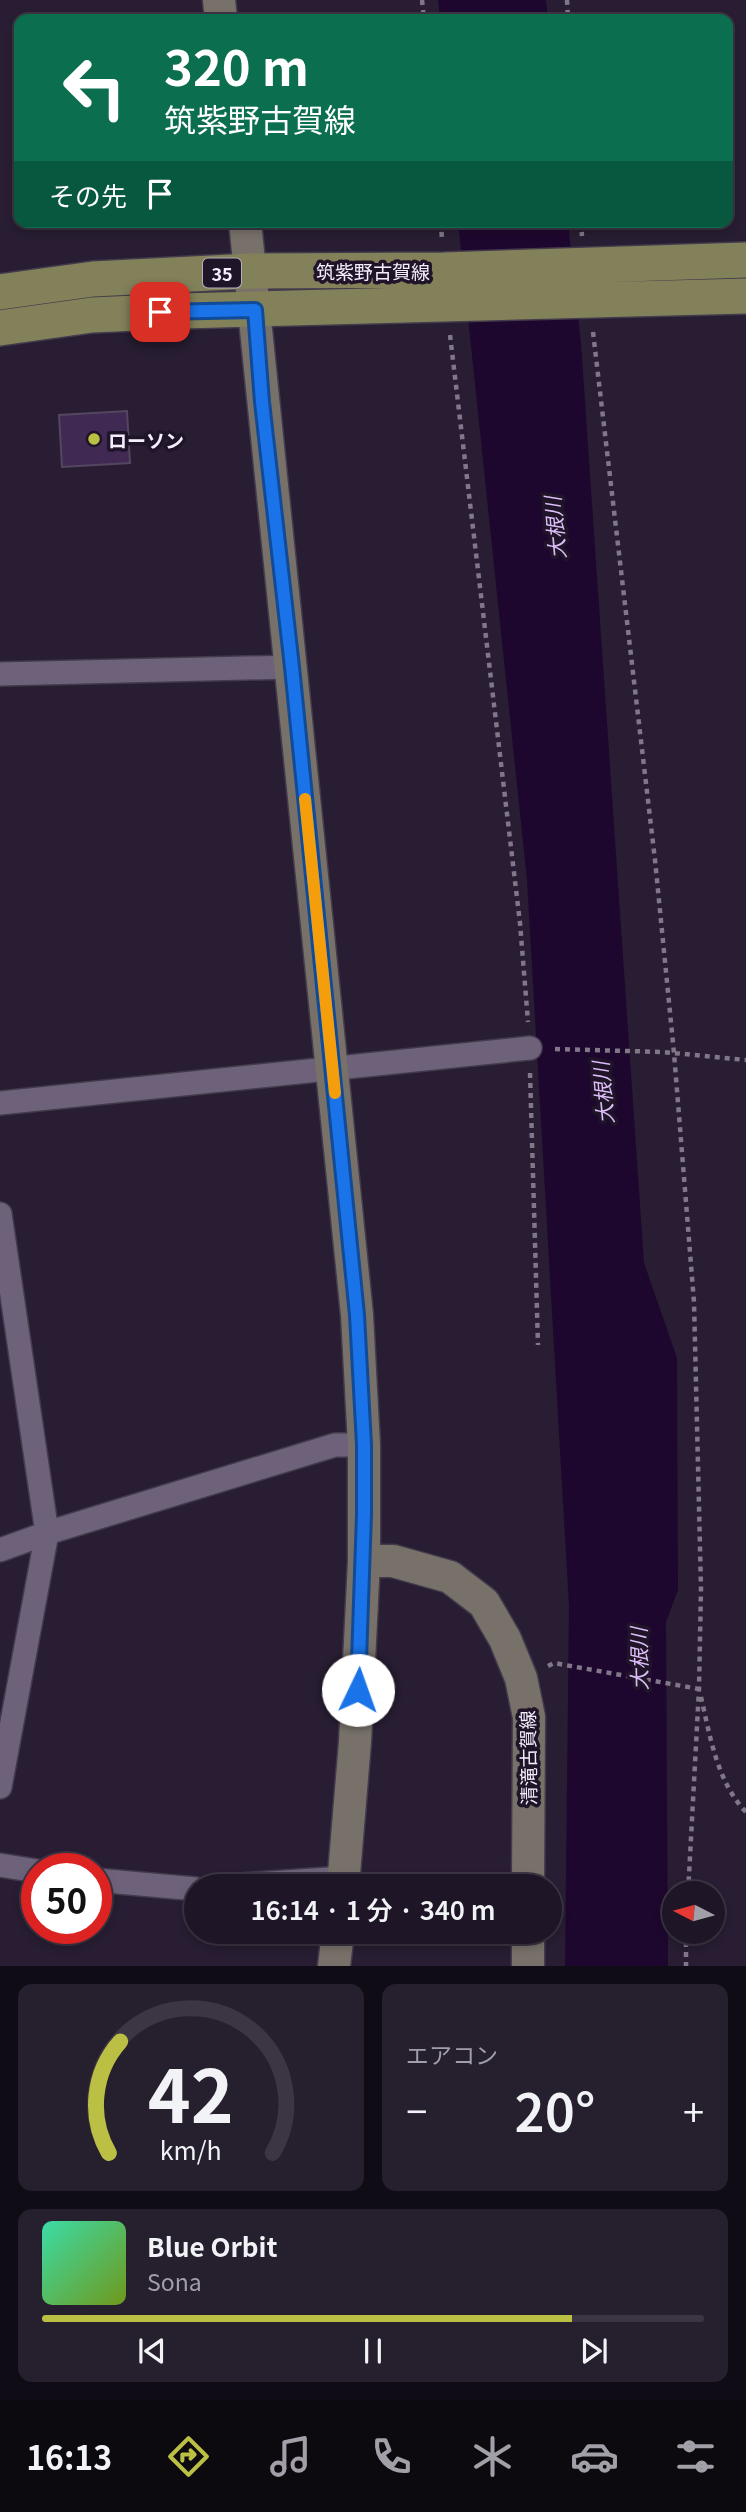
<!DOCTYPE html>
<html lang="ja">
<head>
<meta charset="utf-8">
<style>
  :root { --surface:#1e1626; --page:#261f2e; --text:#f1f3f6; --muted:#a19fa7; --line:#3c3543; --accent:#bbc044 }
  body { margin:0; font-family:Georgia,"Noto Sans JP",serif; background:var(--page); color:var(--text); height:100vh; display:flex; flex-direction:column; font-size:26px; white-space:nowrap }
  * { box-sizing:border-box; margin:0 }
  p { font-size:23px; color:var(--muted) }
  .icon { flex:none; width:38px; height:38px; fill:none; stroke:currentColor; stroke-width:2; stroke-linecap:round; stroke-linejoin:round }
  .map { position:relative; height:1966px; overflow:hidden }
  .details { display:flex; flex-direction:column; gap:18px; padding:18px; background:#100c15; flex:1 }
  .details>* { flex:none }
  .hud { position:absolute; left:14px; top:14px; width:719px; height:214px; border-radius:14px; box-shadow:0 4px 10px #0003,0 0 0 2px var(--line); background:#0b6e4f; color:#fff; overflow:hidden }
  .needle { width:46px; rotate:276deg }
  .controls { position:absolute; left:662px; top:1881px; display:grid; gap:14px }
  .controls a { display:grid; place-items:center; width:63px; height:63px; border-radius:50%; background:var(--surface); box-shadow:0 4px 10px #0003,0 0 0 2px var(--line); font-size:35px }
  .speed { position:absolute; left:21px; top:1853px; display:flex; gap:14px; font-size:35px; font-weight:700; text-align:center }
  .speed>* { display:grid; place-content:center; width:91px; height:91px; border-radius:50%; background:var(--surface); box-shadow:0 4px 10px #0003,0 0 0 2px var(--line); line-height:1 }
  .speed .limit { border:10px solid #d22; background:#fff; color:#111 }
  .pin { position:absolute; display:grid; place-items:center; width:60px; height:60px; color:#fff; margin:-30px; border-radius:14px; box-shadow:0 4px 10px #0006 }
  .me { position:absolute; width:77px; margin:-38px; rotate:3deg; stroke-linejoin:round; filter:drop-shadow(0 0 5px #0008) }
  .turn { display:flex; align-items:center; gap:24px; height:147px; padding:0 35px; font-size:32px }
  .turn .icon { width:91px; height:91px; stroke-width:2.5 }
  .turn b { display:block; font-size:49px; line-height:60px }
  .then { display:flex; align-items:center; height:66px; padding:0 35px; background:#0003; gap:14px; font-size:26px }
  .big { font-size:52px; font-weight:600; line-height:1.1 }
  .details .tile { flex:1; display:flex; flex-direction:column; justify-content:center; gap:10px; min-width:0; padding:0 24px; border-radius:14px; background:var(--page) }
  .details .dial { align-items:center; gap:0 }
  .dial svg { height:182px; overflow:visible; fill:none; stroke:var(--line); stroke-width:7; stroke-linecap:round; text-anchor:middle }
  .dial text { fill:var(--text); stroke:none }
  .song { display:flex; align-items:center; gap:21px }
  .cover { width:84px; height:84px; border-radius:10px; background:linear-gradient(135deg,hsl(160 70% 55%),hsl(80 70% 35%)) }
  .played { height:7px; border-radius:4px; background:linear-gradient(90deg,var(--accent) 80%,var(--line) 80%) }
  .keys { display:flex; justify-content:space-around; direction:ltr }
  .heat { display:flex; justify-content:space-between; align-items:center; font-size:38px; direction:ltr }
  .details .tiles { flex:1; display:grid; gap:18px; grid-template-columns:1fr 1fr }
  .tile:last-child { grid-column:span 2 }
  .trip { position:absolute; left:184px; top:1874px; width:378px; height:70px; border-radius:35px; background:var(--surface); box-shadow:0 4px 10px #0003,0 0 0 2px var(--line); font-weight:600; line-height:70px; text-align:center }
  .tabs { display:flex; height:112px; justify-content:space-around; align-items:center; background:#0c090f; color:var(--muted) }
  .tabs .icon { width:49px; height:49px }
  .tabs .current { color:var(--accent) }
  .tabs b { font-size:32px; color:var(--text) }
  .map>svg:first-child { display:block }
</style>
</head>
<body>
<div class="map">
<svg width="746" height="1966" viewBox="0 0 746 1966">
  <rect width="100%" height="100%" fill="#281d32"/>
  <path fill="#1e072e" d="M438,0H546L548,19H440Z
    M458,222H568L581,343L644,1263L677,1358L678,1590L666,1622L668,1966H565L569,1606L527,880Z"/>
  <path fill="#402953" stroke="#53475f" stroke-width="2" d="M127,411L130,463L62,467L59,415Z"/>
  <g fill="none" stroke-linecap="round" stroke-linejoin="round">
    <g stroke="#433a4c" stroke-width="26">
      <path id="street" d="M0,674L292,667
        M0,1103L530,1048
        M0,1214L47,1533L0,1787
        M0,1550L47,1533L335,1445H364
        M0,1865L37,1871
        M96,1880L196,1889
        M225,1886L344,1878"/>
    </g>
    <g stroke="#433a4c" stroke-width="35">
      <path id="secondary" d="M219,0L221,19
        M245,222L357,1315L364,1445V1561L355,1742L343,1886
        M364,1561H393L450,1577L484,1603L505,1639L521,1678L529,1717L528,1886
        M334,1966L338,1932
        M528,1966V1932"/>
    </g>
    <g stroke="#433a4c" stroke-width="38">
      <path id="primary" d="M0,292L93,279L251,271L444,270L746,260
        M0,328L92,315L182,311L746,296"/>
    </g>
    <path stroke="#817789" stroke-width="4.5" stroke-dasharray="5 5" stroke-linecap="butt" d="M422,0L424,19
      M567,0L568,19
      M441,222L442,241
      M581,222L582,236
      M593,332L655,860L674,1053L694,1302L701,1588L699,1689L688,1894
      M450,335L520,923L528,1022
      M555,1049L663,1052L746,1060
      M530,1073L538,1345
      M548,1666L554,1663L699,1689
      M701,1697C710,1736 717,1782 746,1812
      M686,1932V1966"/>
    <use href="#street" stroke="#6e627b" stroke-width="23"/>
    <use href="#secondary" stroke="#78716a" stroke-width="32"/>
    <use href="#primary" stroke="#83815a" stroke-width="35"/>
  </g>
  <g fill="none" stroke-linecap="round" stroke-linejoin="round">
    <g stroke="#114b97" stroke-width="18">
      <path id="route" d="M160,312L255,310L262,402L292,667L357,1315L364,1445V1514L358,1690"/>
    </g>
    <use href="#route" stroke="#1a73e8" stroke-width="12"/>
    <path stroke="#f59e0b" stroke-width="12" d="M305,799L335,1093"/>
  </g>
  <circle fill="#bbc044" stroke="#1f1428" stroke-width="2.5" cx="94" cy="439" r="7"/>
  <g text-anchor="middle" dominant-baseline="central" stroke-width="7" stroke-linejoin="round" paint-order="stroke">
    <rect fill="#1f1428" stroke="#b5adbc" stroke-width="2" x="203" y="258.5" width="38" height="29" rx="5"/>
    <g font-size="18" font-weight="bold" fill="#f5eefc">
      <text x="222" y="273">35</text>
    </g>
    <g font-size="19" fill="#f5eefc" stroke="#1f1428">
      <text x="373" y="270">筑紫野古賀線</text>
      <text transform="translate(527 1758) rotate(-91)">清滝古賀線</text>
    </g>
    <g font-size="19" font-weight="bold" fill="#f5eefc" stroke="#1f1428" text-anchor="start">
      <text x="108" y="439">ローソン</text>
    </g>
    <g font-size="21" font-style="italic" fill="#dbbdf7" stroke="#1f1428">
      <text transform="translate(554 528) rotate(-95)">大根川</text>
      <text transform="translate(602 1093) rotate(-95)">大根川</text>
      <text transform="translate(638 1659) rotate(-91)">大根川</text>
    </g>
  </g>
</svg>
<div class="controls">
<a><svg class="needle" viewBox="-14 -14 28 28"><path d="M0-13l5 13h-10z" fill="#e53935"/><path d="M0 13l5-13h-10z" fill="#a19fa7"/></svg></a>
</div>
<div class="speed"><div class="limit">50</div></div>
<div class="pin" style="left:160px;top:312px;background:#d93025"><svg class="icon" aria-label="arrive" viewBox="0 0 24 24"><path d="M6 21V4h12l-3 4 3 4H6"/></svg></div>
<svg class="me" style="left:358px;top:1690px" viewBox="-20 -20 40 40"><circle r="19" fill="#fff"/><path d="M0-13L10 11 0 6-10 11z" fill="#1a73e8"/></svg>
<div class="trip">16:14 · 1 分 · 340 m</div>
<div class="hud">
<div class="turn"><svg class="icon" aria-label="left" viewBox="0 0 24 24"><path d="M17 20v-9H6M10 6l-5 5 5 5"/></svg><div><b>320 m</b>筑紫野古賀線</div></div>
<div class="then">その先<svg class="icon" aria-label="arrive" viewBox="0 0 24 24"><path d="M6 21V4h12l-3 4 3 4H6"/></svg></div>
</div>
</div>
<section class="details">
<div class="tiles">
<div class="tile dial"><svg viewBox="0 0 100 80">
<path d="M14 69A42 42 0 1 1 86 69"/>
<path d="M14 69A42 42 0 0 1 19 20" stroke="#bbc044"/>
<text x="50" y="56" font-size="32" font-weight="700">42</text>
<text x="50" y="72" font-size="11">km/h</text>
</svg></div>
<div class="tile"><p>エアコン</p>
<div class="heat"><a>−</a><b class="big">20°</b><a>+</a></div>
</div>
<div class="tile">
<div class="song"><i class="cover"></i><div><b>Blue Orbit</b><p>Sona</p></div></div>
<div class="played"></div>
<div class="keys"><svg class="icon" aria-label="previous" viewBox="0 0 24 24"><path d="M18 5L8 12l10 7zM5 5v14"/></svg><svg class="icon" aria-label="pause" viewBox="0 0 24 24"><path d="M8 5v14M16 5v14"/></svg><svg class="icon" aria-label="next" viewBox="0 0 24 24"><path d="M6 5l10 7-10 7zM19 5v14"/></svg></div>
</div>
</div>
</section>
<nav class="tabs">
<b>16:13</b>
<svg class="icon current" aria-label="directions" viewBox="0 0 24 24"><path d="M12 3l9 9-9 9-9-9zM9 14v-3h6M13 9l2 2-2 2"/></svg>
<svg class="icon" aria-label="music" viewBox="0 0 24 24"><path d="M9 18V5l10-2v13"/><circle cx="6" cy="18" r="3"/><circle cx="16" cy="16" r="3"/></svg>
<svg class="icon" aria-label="phone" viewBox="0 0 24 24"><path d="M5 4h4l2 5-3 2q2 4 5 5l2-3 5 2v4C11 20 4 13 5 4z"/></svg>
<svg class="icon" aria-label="climate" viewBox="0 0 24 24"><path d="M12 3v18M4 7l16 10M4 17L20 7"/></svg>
<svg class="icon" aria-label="car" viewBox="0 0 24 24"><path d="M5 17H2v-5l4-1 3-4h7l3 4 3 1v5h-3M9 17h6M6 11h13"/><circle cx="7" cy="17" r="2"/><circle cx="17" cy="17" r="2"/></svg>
<svg class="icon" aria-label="filters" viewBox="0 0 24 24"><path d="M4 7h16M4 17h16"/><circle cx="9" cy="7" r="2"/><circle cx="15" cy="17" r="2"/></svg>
</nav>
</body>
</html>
